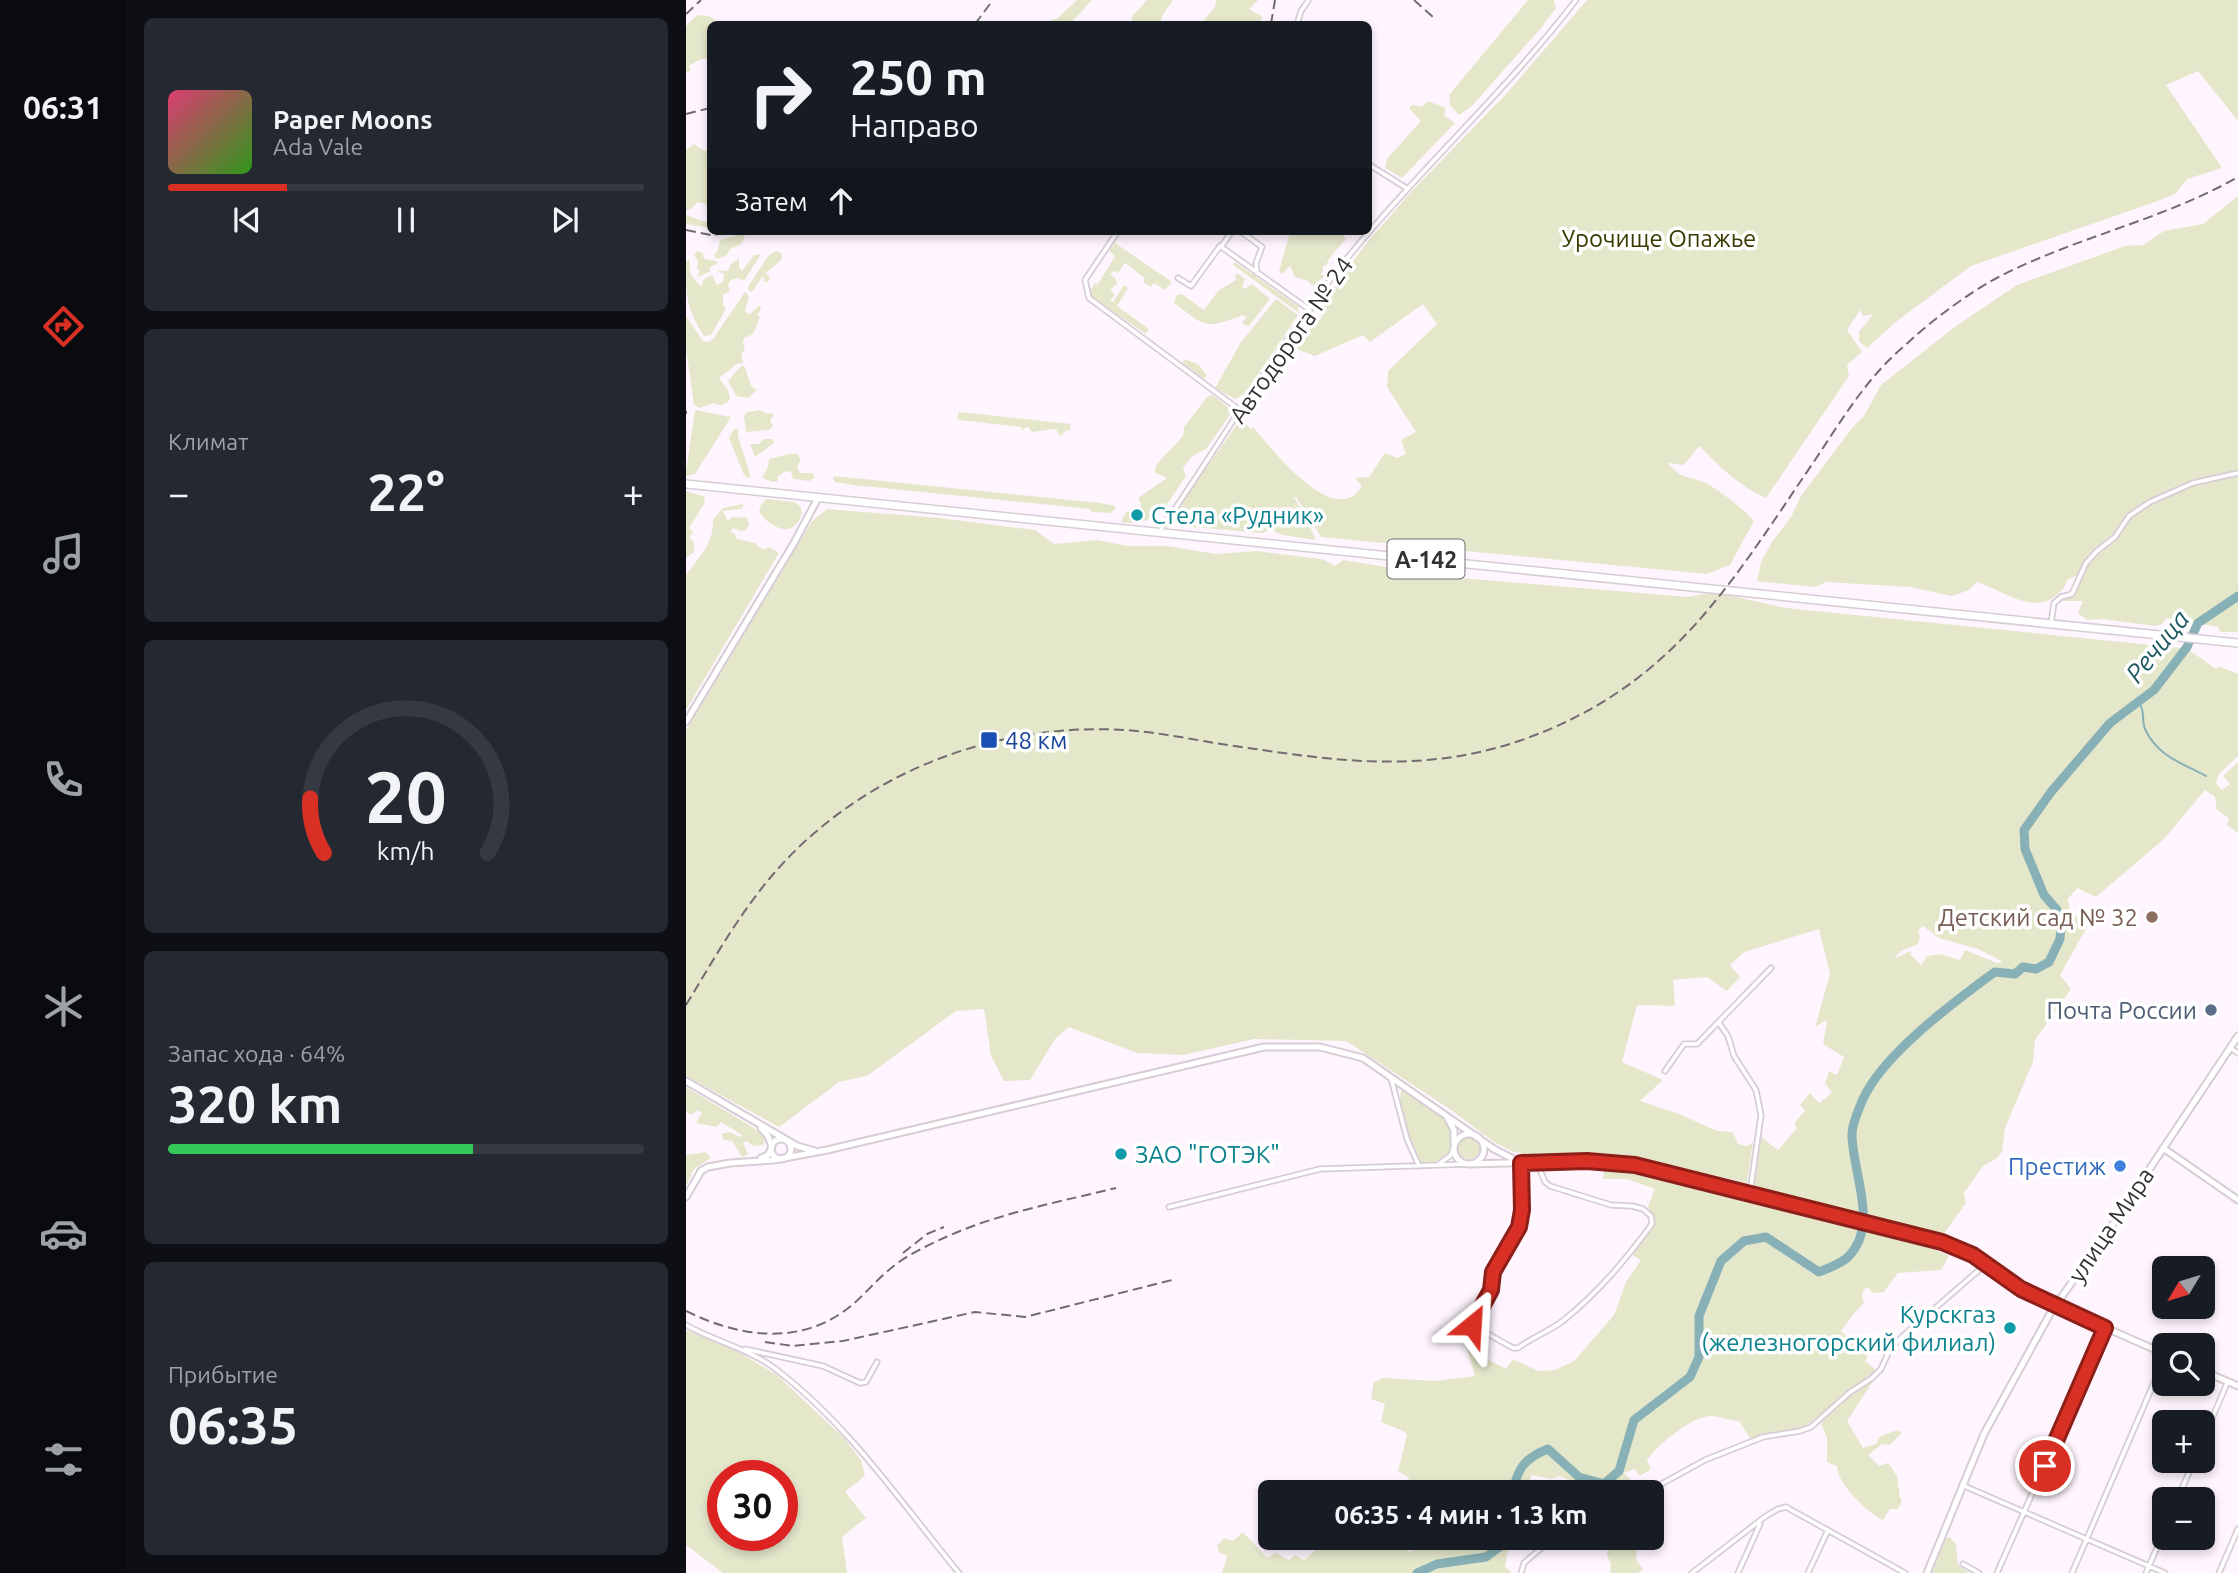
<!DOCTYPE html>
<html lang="ru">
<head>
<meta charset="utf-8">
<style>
  :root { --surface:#171b24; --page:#242831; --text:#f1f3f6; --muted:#9ea1a6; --line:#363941; --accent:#d93025 }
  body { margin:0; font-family:Ubuntu,sans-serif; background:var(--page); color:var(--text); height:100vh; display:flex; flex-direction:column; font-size:26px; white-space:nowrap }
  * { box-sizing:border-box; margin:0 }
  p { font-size:23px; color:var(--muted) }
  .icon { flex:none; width:38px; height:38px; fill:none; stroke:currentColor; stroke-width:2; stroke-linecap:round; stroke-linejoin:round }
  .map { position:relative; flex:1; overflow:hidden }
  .details { display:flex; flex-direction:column; gap:18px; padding:18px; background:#0d0f14; width:560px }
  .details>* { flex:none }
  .top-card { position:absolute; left:21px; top:21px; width:665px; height:214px; border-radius:10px; box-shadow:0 4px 10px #0003; background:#171b24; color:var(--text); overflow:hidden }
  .needle { width:46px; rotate:232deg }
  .buttons { position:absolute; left:1466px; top:1256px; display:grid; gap:14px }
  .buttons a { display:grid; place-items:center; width:63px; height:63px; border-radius:10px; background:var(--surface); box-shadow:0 4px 10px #0003; font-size:35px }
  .speed { position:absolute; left:21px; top:1460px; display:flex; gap:14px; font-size:35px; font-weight:700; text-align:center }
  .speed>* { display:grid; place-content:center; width:91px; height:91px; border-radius:50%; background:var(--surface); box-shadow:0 4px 10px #0003; line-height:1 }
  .speed .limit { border:10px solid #d22; background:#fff; color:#111 }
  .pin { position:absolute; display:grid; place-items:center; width:60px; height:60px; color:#fff; margin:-30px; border:4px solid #fff; border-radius:50%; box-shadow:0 2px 7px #0007 }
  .me { position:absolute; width:77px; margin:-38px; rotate:27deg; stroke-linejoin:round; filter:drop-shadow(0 0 5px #0008) }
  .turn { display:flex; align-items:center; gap:24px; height:147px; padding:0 28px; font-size:32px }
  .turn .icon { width:91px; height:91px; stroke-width:2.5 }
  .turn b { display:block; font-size:49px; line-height:60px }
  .then { display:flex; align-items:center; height:66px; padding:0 28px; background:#0003; gap:14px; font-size:26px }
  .big { font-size:52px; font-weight:700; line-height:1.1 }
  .details .widget { flex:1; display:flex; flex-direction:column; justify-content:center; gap:10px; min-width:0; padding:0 24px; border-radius:10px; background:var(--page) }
  .details .dial { align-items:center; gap:0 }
  .dial svg { height:182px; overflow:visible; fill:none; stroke:var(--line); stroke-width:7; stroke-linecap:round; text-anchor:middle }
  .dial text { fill:var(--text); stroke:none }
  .song { display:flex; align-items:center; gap:21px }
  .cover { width:84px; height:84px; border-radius:10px; background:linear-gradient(135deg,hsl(340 70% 55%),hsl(110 70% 35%)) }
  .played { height:7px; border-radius:4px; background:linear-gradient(90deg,var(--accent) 25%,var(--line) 25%) }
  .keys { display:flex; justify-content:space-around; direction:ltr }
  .heat { display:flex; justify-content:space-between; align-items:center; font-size:38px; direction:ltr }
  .charge { height:10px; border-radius:5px; background:linear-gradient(90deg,#34c759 64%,var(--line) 0) }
  .trip { position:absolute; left:572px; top:1480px; width:406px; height:70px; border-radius:10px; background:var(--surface); box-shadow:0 4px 10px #0003; font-weight:700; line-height:70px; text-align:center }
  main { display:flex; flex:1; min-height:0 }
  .menu { display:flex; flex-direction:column; width:126px; justify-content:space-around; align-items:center; background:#090b0e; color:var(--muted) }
  .menu .icon { width:49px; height:49px }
  .menu .on { color:var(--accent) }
  .menu b { font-size:32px; color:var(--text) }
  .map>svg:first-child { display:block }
</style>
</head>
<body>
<main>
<nav class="menu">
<b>06:31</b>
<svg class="icon on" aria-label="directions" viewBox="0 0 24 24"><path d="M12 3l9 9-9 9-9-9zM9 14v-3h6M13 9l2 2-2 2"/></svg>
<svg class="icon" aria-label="music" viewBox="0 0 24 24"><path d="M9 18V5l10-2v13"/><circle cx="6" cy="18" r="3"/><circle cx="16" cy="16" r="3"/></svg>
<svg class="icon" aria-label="phone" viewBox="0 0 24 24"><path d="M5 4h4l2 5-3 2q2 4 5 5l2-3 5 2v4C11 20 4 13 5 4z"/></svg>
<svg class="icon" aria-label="climate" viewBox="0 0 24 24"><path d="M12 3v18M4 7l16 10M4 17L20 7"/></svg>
<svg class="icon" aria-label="car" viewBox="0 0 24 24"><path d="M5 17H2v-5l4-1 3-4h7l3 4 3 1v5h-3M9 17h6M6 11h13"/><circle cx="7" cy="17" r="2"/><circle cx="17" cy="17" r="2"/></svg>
<svg class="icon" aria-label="filters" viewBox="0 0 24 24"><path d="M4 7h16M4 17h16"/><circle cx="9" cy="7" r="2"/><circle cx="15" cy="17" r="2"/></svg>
</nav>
<section class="details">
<div class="widget">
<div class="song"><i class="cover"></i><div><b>Paper Moons</b><p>Ada Vale</p></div></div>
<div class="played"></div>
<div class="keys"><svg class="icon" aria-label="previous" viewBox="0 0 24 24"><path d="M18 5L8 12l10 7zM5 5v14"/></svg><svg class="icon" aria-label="pause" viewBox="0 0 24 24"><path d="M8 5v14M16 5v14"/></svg><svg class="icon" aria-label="next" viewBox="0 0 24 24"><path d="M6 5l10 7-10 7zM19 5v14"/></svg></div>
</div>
<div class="widget"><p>Климат</p>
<div class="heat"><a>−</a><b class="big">22°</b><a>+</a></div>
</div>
<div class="widget dial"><svg viewBox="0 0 100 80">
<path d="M14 69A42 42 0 1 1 86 69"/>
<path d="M14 69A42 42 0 0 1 8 45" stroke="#d93025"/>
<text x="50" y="56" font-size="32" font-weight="700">20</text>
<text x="50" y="72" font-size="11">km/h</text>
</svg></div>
<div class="widget"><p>Запас хода · 64%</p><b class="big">320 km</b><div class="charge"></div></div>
<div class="widget"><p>Прибытие</p><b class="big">06:35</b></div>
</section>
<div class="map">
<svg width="1552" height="1573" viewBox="0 0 1552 1573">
  <rect width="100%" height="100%" fill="#fff5fe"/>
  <path fill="#e5e7cb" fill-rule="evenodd" d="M391,0H406L384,24H355L372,18Z
    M461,0H487L476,16L475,24H445L447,15Z
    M530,0H572L563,9L577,17L572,24H518V20L529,7Z
    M842,0H868L870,8L855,28L786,106L773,115L764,105L763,95Z
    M901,0H1552V121L1512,71L1480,85L1536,168L1501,179L1489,194L1469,202L1285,266L1211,321L1181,348L1173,341V332L1187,314L1177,316L1174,310L1161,330L1176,352L1161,365L1163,376L1080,498C1053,486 1034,467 1013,446L998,465L982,463C995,479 998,475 1015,481C1030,487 1058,509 1068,521L1044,565L1021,574L635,537L610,497L608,498L615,508L630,540L596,535L585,530L575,533L495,526L489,521L488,513L555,419L565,429L567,427C586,449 649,531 676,486L669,478L683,477L699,453L711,458L720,454L715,440L730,432L701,387L702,371L751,324L737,304L684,342L677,335L629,356L606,347L626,318L636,319L634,306L679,245L724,193L822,92Z
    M11,15L23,16L34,24H24V59H15L3,66L5,71L0,73V26Z
    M742,101L760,108L758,115L769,123L716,178L699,168L701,159L735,121L723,108L726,105L736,107Z
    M8,144L19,151L24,148V206L12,202L6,208L0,211V150Z
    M1552,196V632H1534L1532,627L1480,618L1476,624L1469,626L1416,619L1401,620L1392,613L1397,601H1372L1388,587L1394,574L1381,580C1379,589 1375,591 1368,597C1346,614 1313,589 1291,582L1283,590L1266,596L1224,587L1140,582L1129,587L1071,581L1075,562L1086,542L1105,517L1115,496L1166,428L1178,416L1195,385L1270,326L1331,285L1439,246L1457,245L1478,231L1517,224Z
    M0,215L19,222L24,220V228L0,224Z
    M608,231H653L660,239L642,260L641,265L637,266V271L634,275H638V277L626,286L622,281L609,277L604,266L596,274L593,271L603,236L602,234Z
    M56,234L59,236L55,244L44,249L41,255L31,259L28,256L32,250L34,240Z
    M429,243L486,282L479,290L468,283L465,287L457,282L459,278L439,263L432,273L428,271L424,274L430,279L431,284L424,290L429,294L424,301L427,302L438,285L442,288L431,306L463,329L460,334L407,298L403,293L409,283L412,284L429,256L423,251Z
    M11,251L17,253L18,259L31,261V264L24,267V272L11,277L14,271L11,268L12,260L8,255Z
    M90,251L95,253L96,259L80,273L84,278L82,282H79L77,276L66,292L63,291L62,287L82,256Z
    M75,254L58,281L52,278L45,280L42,285L44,291L37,295V304L40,309L25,335L18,336C0,308 0,297 0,262L3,259L5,275L15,287L18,279L26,275L31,285L37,282L38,274L30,270L42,271L45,264L53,259V267L56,271L68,255Z
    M549,262L612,306L613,313L547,265Z
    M553,274L559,279L556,287L559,289L566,284L584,299L563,326L556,324L560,317L557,315C518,330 521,327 488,303L491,295L496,294L518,310L532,291L550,280L549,275Z
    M59,292L63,296L59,311L63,315L74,305L75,309L71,315L74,317L67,334L58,338L57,343L59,350L55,354L57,363L51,364L33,378L42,390L44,399C39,406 34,406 27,403L14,408L8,405L0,348V316L17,341L22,342L27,339Z
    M590,299L612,315L559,394L549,399L529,388L555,342Z
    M499,359L512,364L521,375L518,379L496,363Z
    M58,365L65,386L71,390L62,398L50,396L42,381L53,368Z
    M527,395L541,406L544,415L520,449L505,457L497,468L500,476C481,503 474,527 435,522L440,512H447L448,517H454L455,504L452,498L481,478L468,472L471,464L497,436L498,427L522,396Z
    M9,410L45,417L9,474L0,476V471Z
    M74,410L79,413L88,414L84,421L87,426L83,430L60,432L58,416L61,412Z
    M273,412L385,424L384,430L377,432L378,434L374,436L370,429L346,432L342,427L338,428L336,432L335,427L273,420L271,418Z
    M48,429H52V436L65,477L61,478L57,473L43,438Z
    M78,439H86L89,442L69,457L64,444H72Z
    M103,454H111L115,459L111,467L114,473H126L129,477L124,481L107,479L105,472L100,471L92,476V481L87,482L76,478L82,467L83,459Z
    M148,476L414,503L429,506V509L425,513L406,512L404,509L167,485L149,482L147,479Z
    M0,491L19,497L18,504L3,528L7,532L3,538L8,542V552L0,558V561Z
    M81,499L108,502L114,506L116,512C109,540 85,529 73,512L75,505Z
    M56,504L58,506L55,509L37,511L42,521L46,517L61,518L63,525L60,530L55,531L47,528L44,532L48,533L51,539L69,543L77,550L83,547L93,553L0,710V575L20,548L26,533L27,520L37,508Z
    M141,509L253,518L349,530L368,544L410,540L442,546H480L530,554L570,551L636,559L649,566L657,560L762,577L1002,597L1021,593L1042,595L1100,608L1495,648L1492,662L1503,650L1530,669L1532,666L1552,674V756L1533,774L1530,783L1536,790L1544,784L1537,776L1552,762V833L1541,825L1543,818L1531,810L1529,797L1519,790L1478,839L1410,897L1391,888L1382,899L1384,911L1401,927L1374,975L1385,989L1349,1040L1347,1062L1319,1128L1316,1152L1311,1158L1297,1166L1278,1193L1280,1203L1257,1235L1249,1232L1240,1233L1070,1188L1066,1176L1071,1140L1075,1137L1092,1150L1111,1128L1108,1123L1119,1111L1114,1105L1124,1093L1133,1103L1146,1093L1139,1083L1143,1071L1151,1075L1158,1057L1137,1044L1141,1020L1129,1027L1144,974L1133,929L1058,952L1044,965L1054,977L1041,991L1021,977L987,980L989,1006L951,1005L936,1062L977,1080L954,1101L993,1114L1031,1131L1047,1132L1052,1144L1061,1146L1067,1142L1061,1183L949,1158L913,1155H845L825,1151L808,1142L765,1110L660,1041L568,1039L497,1055L451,1053L383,1027L369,1039L344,1080L318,1081L305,1056L298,1009L270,1011L181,1076L153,1082L93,1127L0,1076V730L126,521ZM1237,926L1253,938L1292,949L1317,962L1311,963L1279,950L1274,960L1254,954L1241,956L1235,965L1225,955L1224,951L1208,959L1215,951L1232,944L1234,937L1232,930Z
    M0,1087L68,1128L79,1138L78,1145L68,1146L60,1141L57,1143L62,1154L56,1157L46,1141L38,1140L35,1134L44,1132L54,1137L56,1135L35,1122L30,1127L10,1123L16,1113L11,1110L5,1115L0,1111Z
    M719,1089C731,1098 752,1108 760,1120C775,1141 758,1174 733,1161C726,1144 710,1109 715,1091Z
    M772 1148a11 11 0 1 1 22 0a11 11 0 1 1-22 0Z
    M20,1152L25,1158L8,1169L0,1186V1155Z
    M918,1171H941L958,1174L1140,1221L1149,1219L1186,1227L1189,1232L1244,1247L1263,1256L1255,1270L1212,1273L1198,1292L1186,1293L1183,1288L1178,1289L1176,1296L1178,1303C1168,1312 1163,1321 1155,1331L1182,1356L1179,1361L1190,1370L1120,1426L1064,1438L1053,1421C1043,1421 1034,1416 1025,1416C1004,1417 973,1444 961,1460L965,1469L954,1476L949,1469L938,1473L945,1480L931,1489L932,1493H903L897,1486L874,1476L866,1479L846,1475L838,1493H719L723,1478L712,1471L721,1435L717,1431L695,1422L699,1404L685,1399L688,1382L697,1378L749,1381L789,1376L781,1349L820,1369L827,1359L852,1371L869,1370L888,1361L928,1315L940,1282L955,1260L943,1253L966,1224L962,1206L969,1189L941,1179H917Z
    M0,1330L54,1353L91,1375L158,1438L175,1460L179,1476L159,1492L180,1518L156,1537L161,1573H37L0,1545ZM96,1475V1535H37V1475Z
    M1187,1381L1161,1421L1177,1448L1190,1444L1193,1437L1211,1430L1216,1433L1204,1445L1196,1444L1182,1455L1193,1466L1202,1463L1211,1476L1214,1498L1216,1501L1212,1509H1204L1197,1520C1182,1514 1150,1482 1151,1466L1141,1462V1438L1135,1423L1157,1401Z
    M557,1532L581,1558L590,1553L603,1560L609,1555L618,1560L644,1538H712L723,1552L733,1549L739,1543L736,1538H824L819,1567L826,1573H536L541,1556L533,1552L531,1546L538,1538L547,1541Z
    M1264,1537L1270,1545L1272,1565L1284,1573H1246L1259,1538Z
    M923,1538H938V1545H947L951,1552L950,1560L957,1569L952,1573H924L925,1564L921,1555Z"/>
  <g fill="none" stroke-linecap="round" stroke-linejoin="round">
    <path stroke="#87b1b6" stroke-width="2" d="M1453,703C1460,712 1455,720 1459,729C1472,757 1496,763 1520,776"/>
    <path stroke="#87b1b6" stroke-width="9" d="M827,1493C831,1468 839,1458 862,1449L893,1477L918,1484L933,1471L948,1420L1004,1377L1013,1357V1316L1035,1261L1058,1241L1080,1237L1133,1272C1142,1268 1155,1264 1162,1257C1194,1225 1166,1173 1166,1134C1166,1124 1173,1109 1177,1099C1197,1055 1263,1006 1302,977L1309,972L1329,974L1337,967L1350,969L1363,962L1374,939L1375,927L1371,910L1358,895L1339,849L1338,830L1365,792L1424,723L1468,690L1501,647L1512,623L1552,596
      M731,1573L751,1564L800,1557L819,1543L820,1538"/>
    <g stroke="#d6cdd6" stroke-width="7">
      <path id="street" d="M611,24L615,11L622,1
        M682,164L722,189
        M432,231L399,280L403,298L555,411
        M554,231L576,247L570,263L571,273
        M535,247L546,231
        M492,278L505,286L534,246L624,310
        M473,532C538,439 595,339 667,251C738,165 822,89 890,0
        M1365,623L1368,603L1375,597L1386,594L1400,563L1411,551L1429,537L1443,516L1464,502L1507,483L1552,473
        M1033,1023L1042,1036L1048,1056L1070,1090L1075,1115L1064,1193
        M1544,1048L1552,1053
        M979,1071L998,1044H1011L1085,968
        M705,1078L721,1139L733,1166
        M835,1163L836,1210L833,1227L807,1271L805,1290L786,1325L827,1348H832C847,1337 864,1331 878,1320C913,1292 940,1259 966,1224L965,1216L957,1209L946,1206L925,1205L864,1186L859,1182L854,1170
        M753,1164L765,1155L768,1146
        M483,1207L634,1169L783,1164
        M0,1325C30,1342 64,1349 91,1370C164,1426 215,1503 273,1573
        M59,1349L137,1366L174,1383L180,1382L191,1362
        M1517,1440L1542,1381
        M1276,1485L1479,1573
        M959,1493L1019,1460L1077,1437L1114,1431L1125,1427L1163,1393L1186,1378L1195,1369L1204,1349L1217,1336L1300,1264
        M1491,1500L1508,1461
        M1277,1564L1293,1573
        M835,1573L838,1563L867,1538
        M1006,1573L1080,1516L1092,1509L1100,1507L1219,1573
        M1052,1573L1074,1524
        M1122,1573L1142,1530
        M1311,1573L1419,1329
        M1386,1573L1479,1357
        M1460,1573L1479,1529
        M1533,1573L1552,1529"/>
    </g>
    <g stroke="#d6cdd6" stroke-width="9">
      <path id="secondary" d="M0,722L108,543L132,498
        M0,1081L111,1146L129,1151
        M761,1117L768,1130V1144
        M75,1128L82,1136L86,1147L82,1155L75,1158
        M768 1149a15 15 0 1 1 30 0a15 15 0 1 1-30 0Z
        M85 1149a10 10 0 1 1 20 0a10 10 0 1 1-20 0Z
        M1477,1148L1552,1200
        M783,1164L901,1161L949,1165L1256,1242L1287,1255L1335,1289L1361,1302L1479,1354
        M0,1197L15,1171L22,1167L44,1163L88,1160L141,1150L578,1047H634L677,1058L808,1149L835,1163
        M1517,1371L1552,1386
        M1241,1573L1298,1434L1365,1312L1429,1221L1552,1036"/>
    </g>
    <g stroke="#d6cdd6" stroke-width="10">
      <path id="highway" d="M0,484L1552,643"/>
    </g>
    <use href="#street" stroke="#fff" stroke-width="3.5"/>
    <use href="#secondary" stroke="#fff" stroke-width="5"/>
    <use href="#highway" stroke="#fff" stroke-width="7"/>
    <path stroke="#726c71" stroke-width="2" stroke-dasharray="10 5" stroke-linecap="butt" d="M728,0L747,17
      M0,14L15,0
      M289,24L307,0
      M585,24L589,0
      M0,114L24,108
      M0,230L25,235L58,231
      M0,411V414
      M0,1005C28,959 54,912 90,871C176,773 309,722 438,730C473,732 508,740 542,745C644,760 732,775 833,741C986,688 1043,586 1129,460C1155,421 1180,379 1216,348C1244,322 1274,299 1307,280C1385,238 1475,221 1552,177
      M217,1253L241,1234L258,1227
      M0,1311C53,1337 112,1346 161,1309C177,1297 189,1281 204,1269C219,1256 242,1245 260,1237C313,1213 373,1202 430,1188
      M79,1342L107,1346L157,1341L289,1312L339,1317L490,1279"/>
  </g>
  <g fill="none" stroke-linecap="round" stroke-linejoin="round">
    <g stroke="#8d1f18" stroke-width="18">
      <path id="route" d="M786,1325L805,1290L807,1272L833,1227L836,1210L835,1163L901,1161L949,1165L1256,1242L1287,1255L1335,1289L1419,1328L1359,1466"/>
    </g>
    <use href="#route" stroke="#d93025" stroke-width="12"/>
  </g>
  <g fill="#0f9aa8" stroke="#fff" stroke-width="2.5">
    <circle cx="451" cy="515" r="7"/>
    <circle cx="435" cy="1154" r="7"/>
    <circle cx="1324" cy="1328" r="7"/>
  </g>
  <rect fill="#1a4fb4" stroke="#fff" stroke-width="2.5" x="294" y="731" width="18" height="18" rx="3.5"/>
  <circle fill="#8d6e63" stroke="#fff" stroke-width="2.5" cx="1466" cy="917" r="7"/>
  <circle fill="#5c6f8a" stroke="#fff" stroke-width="2.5" cx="1525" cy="1010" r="7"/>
  <circle fill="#3f7fe0" stroke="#fff" stroke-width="2.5" cx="1434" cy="1166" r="7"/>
  <g text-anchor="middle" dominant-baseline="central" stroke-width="7" stroke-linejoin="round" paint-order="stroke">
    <rect fill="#fff" stroke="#716e71" stroke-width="2" x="701.5" y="539.5" width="77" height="39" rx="5"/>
    <g font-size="23" font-weight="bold" fill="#343034">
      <text x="740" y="559">А-142</text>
    </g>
    <g font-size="24" fill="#3a3b00" stroke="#fff">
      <text x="973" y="238">Урочище Опажье</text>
    </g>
    <g font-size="24" fill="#343034" stroke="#fff">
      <text transform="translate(605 340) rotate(-55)">Автодорога № 24</text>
      <text transform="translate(1425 1225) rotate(-56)">улица Мира</text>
    </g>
    <g font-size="24" fill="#0d838f" stroke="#fff" text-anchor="start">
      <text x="465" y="515">Стела «Рудник»</text>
      <text x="449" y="1154">ЗАО "ГОТЭК"</text>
      <text x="1310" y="1314" text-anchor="end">Курскгаз<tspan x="1310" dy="28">(железногорский филиал)</tspan></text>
    </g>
    <g font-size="24" fill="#164399" stroke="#fff" text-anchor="start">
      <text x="319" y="740">48 км</text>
    </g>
    <g font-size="24" fill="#785e54" stroke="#fff" text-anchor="end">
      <text x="1452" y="917">Детский сад № 32</text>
    </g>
    <g font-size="24" fill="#4e5e75" stroke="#fff" text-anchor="end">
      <text x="1511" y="1010">Почта России</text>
    </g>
    <g font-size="24" fill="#366cbe" stroke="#fff" text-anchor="end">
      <text x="1420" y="1166">Престиж</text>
    </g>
    <g font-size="26" font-style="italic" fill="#1f5a61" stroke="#fff">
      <text transform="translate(1471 646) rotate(-51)">Речица</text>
    </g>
  </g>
</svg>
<div class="buttons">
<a><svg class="needle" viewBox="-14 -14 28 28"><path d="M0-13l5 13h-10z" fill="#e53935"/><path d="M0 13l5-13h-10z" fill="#9ea1a6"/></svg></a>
<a><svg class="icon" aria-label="search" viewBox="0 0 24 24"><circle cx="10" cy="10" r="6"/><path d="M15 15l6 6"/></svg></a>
<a>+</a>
<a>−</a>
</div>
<div class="speed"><div class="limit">30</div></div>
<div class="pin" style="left:1359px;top:1466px;background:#d93025"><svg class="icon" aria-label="arrive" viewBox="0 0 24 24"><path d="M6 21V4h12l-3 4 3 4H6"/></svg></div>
<svg class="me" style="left:786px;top:1325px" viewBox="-20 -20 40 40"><path d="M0-17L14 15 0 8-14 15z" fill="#d93025" stroke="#fff" stroke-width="4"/></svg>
<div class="trip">06:35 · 4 мин · 1.3 km</div>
<div class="top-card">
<div class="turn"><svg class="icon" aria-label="right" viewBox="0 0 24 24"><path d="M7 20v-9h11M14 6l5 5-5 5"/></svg><div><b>250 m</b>Направо</div></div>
<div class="then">Затем<svg class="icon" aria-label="ahead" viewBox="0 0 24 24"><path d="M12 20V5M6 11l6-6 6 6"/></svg></div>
</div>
</div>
</main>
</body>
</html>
